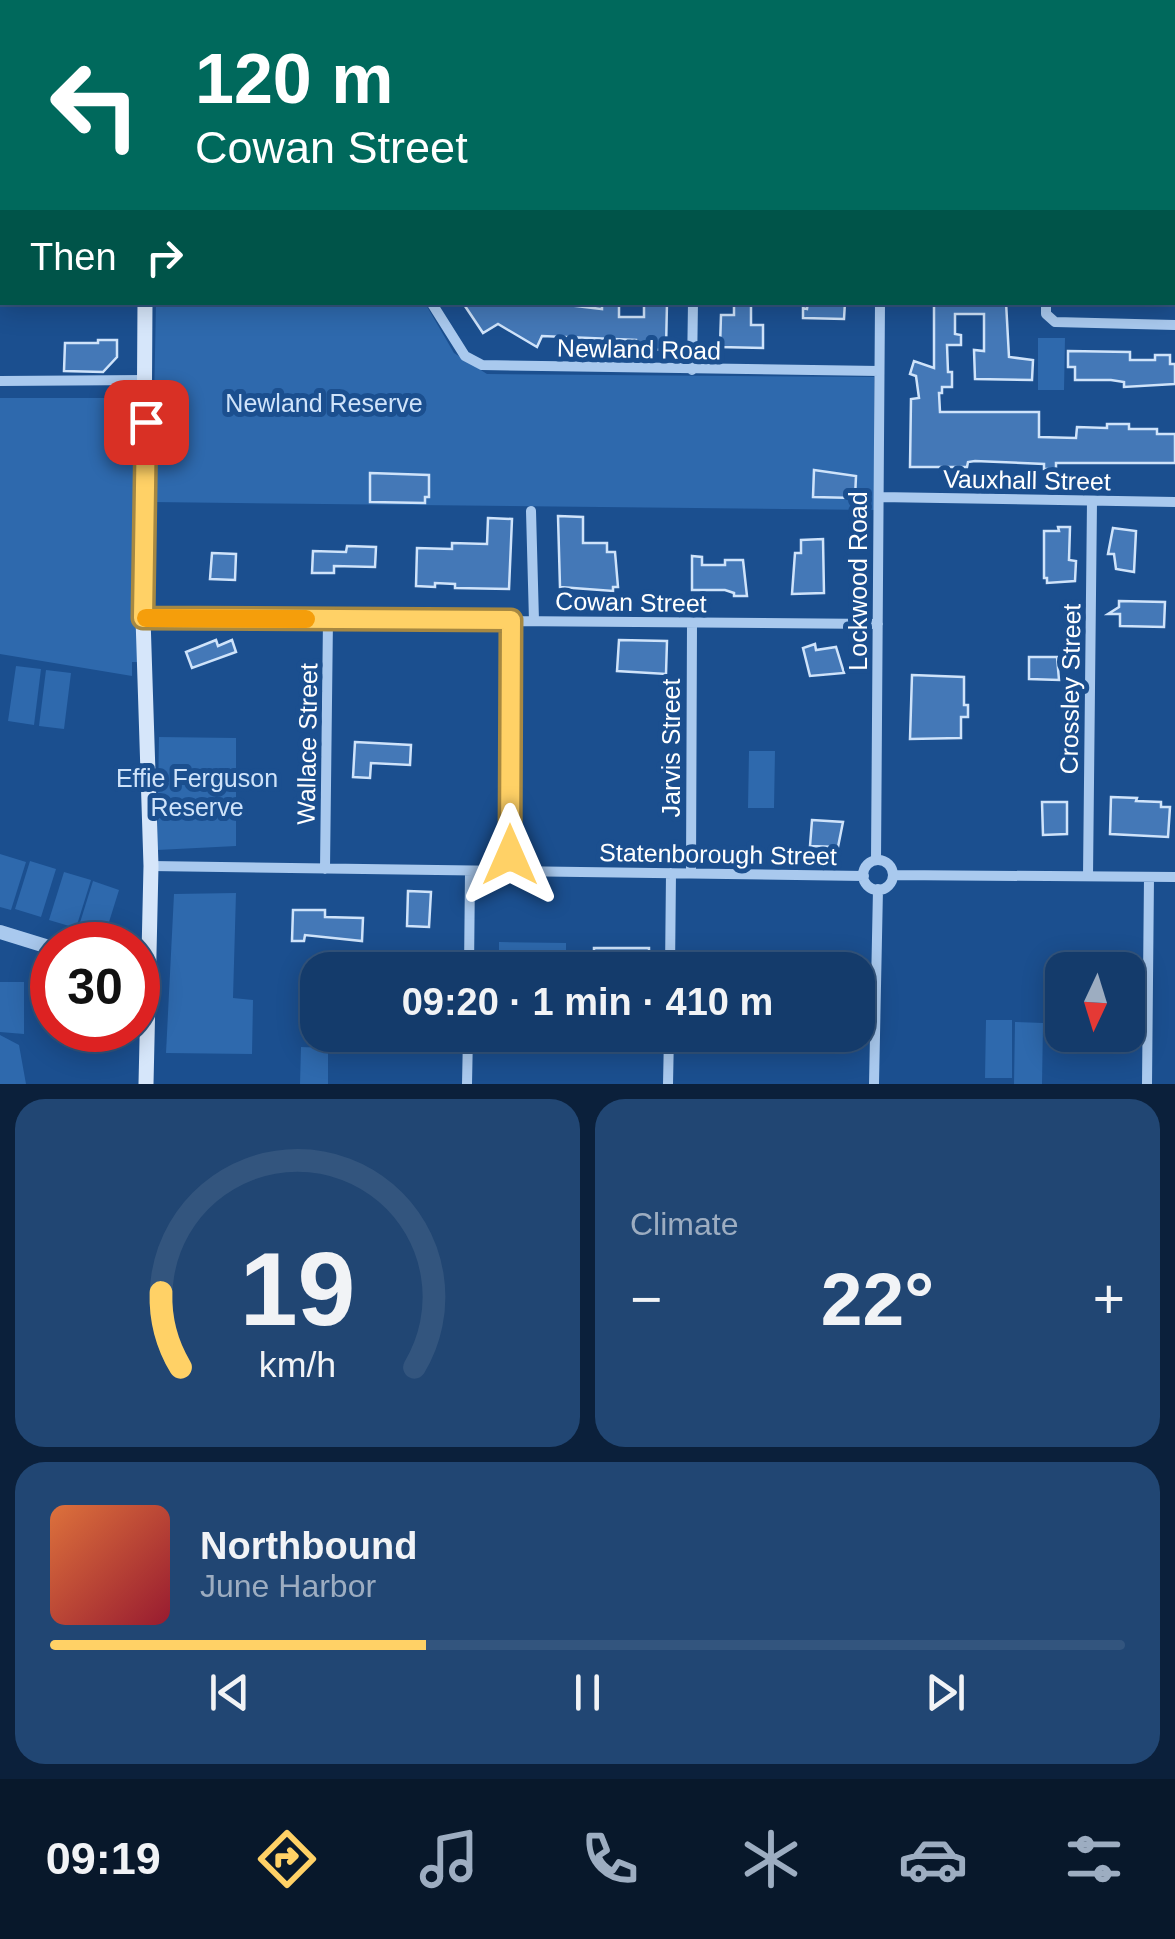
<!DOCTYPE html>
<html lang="en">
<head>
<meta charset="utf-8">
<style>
  :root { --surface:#143b6b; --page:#214673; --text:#f1f3f6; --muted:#9dadc1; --line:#33557e; --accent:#ffd166 }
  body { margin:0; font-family:Helvetica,sans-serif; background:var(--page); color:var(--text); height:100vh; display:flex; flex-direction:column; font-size:38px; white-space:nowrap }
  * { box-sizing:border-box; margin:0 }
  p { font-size:32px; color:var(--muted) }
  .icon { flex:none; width:55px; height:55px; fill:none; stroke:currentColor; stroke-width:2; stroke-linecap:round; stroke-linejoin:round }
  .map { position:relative; height:1084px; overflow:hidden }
  .drawer { display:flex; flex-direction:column; gap:15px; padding:15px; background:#0b203b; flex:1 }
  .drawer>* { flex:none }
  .hud { position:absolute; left:0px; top:0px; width:1175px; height:305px; box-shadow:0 5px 25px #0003,0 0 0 2px var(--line); background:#00695c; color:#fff; overflow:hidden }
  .needle { width:65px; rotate:184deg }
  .fabs { position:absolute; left:1045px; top:952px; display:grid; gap:20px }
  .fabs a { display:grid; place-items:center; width:100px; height:100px; border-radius:20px; background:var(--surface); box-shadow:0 5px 25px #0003,0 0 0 2px var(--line); font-size:50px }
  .speed { position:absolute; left:30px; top:922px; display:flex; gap:20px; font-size:50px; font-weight:700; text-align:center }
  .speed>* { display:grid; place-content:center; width:130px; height:130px; border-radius:50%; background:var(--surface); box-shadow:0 5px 25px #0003,0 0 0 2px var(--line); line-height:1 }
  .speed .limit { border:15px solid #d22; background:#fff; color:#111 }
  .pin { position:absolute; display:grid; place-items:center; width:85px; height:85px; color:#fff; margin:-42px; border-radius:20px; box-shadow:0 5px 15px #0006 }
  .me { position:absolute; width:110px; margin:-55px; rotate:0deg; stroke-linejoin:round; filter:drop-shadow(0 0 8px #0008) }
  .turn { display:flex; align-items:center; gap:35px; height:210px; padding:0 30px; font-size:45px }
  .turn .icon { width:130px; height:130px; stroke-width:2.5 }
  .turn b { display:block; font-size:70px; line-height:85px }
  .then { display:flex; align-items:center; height:95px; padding:0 30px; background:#0003; gap:20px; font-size:38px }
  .big { font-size:75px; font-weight:700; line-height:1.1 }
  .drawer .widget { flex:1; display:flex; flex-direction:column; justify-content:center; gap:15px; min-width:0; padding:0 35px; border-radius:30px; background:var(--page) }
  .drawer .dial { align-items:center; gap:0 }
  .dial svg { height:260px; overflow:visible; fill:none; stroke:var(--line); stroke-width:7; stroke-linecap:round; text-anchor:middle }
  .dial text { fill:var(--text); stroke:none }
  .song { display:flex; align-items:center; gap:30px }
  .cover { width:120px; height:120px; border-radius:15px; background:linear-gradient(135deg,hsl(20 70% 55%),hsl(350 70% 35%)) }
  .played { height:10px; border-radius:5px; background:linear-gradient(90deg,var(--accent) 35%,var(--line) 35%) }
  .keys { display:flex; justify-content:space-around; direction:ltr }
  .heat { display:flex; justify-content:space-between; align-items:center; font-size:55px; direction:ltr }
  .drawer .tiles { flex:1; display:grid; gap:15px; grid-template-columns:1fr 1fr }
  .widget:last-child { grid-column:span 2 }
  .trip { position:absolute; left:300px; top:952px; width:575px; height:100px; border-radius:30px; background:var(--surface); box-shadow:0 5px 25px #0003,0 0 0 2px var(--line); font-weight:700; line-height:100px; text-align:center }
  .menu { display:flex; height:160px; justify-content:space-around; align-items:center; background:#08182b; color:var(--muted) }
  .menu .icon { width:70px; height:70px }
  .menu .current { color:var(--accent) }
  .menu b { font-size:45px; color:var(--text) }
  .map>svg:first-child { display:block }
</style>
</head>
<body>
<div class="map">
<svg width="1175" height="1084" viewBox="0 0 1175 1084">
  <rect width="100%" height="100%" fill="#1b4f8f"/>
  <path fill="#2e69ad" d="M156,303H425L454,353L487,374L874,377V510L152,502Z
    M1038,338H1065L1064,390H1038Z
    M0,398H137L140,662H132V676L0,654Z
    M16,666L41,669L34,725L8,721Z
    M46,670L71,673L64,729L39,726Z
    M159,737L236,738V846L157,850Z
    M749,751H775L774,808H748Z
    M0,854L26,862L11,910L0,907Z
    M30,861L56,869L41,917L15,909Z
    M64,872L91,880L76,928L49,920Z
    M93,881L119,890L104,938L78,929Z
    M236,893L233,998L253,1000L252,1054L166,1053L174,894Z
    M499,942L566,943V970H499Z
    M0,982H24V1034L0,1032Z
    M986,1020H1012V1078H985Z
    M1015,1022L1043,1023L1042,1084H1014Z
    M0,1035L19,1045L26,1084H0Z
    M301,1047L328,1048V1084H300Z"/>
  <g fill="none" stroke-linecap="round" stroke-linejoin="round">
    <path stroke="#9cc4f0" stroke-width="4" d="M576,0L582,2
      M1172,227H1175"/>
  </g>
  <path fill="#4478b7" stroke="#cfe3fa" stroke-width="2.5" d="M471,302H575V306L602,309V305H619V317H644V302H667L666,350L636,349V340L542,336L537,347L498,324L483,333L465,306Z
    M734,302H751V325H763V348L720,347L721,315H734Z
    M808,302H845L844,319L803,318V308L807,309Z
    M934,302H1006L1009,357L1033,360L1032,380L975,379L974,350L984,351V314H955V334L961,335V345H947L948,372H952V387H942V393H939L940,412H1039V437L1076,438L1077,427L1107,428V424H1129V429H1157V434H1175V463H1056V469H1044V464L975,461L968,462L967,467H910L911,399L919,398L916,376L910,374L914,361L934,368Z
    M98,340H117V357L103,372L64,371L65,343H98Z
    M1068,351L1130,352V360H1155V355H1170V364H1175V384L1124,387V382L1111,380H1075V367H1068Z
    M814,470L856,476L855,498L813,497Z
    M370,473L429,475V497H425V503L370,502Z
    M558,516L583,517V543H607V552H615L618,587H613V591L560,587Z
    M488,518L512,519L509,589L455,588V584L435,583V587L416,586L417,548L452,549V543L487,544Z
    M1058,527H1070L1069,560L1076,561L1075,581L1047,583V578H1044V531H1059Z
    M1113,528L1136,531L1134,572L1116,569L1114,554H1108Z
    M823,539L824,593L792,594L795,553H801V540Z
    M347,546L376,547L375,567L334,566V573H312L313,551L346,552Z
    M212,553L236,554L235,580L210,579Z
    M692,556L702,557V565H725V560H743L747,596H734V593L725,590H692Z
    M1119,601L1165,602L1164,627L1120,626V614H1108L1119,607Z
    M216,640L218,646L232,640L236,652L192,668L186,652Z
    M619,640L667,641L666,674L617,671Z
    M815,644L816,650L836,647L844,673L810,676L803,648Z
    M1029,657H1057L1059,680L1029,679Z
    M912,675L964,677V705H968V717H961V738L910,739Z
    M355,742L411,745L410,765L371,763L370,778L353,777Z
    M1111,797L1137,798L1136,801L1161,802V807H1170L1168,837L1110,834Z
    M1042,802H1067V834L1043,835Z
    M812,820L843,822L838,847L810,846Z
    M408,891L431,892L429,927L407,926Z
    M293,910H325V917L363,918L362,941L305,935L304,941H292Z
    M594,948H649V970H594Z"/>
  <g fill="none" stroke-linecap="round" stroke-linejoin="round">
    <path stroke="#a9c9ee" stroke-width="10" d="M885,2V0
      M1172,117H1175
      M0,162H2
      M431,302L465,356L482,365L879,371
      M1046,302V314L1055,322L1175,325
      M692,370L693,302
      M0,381L145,380
      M879,497L1175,502
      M531,511L534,621
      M143,618L878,624
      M876,860L880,302
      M863 875a15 15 0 1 1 30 0a15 15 0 1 1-30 0Z
      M151,866L864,876
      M325,869L328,619
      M510,871L511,620
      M691,873L692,623
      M893,875L1175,877
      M1088,876L1092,501
      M469,970L470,872
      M670,970L671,873
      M467,1084L468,1035
      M668,1084L669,1035
      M874,1084L878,889
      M1147,1084L1149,877"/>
    <path stroke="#a9c9ee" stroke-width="14" d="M0,932L52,948"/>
    <path stroke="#d6e6fa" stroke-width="15" d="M141,0V2
      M145,302L143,618L151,866L146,1084"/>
  </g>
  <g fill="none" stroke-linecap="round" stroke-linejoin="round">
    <g stroke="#a68842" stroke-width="25">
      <path id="route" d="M146,422L143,618L511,620L510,855"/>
    </g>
    <use href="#route" stroke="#ffd166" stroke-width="18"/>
    <path stroke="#f59e0b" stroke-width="18" d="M146,618L306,619"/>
  </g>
  <g text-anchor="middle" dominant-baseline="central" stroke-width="10" stroke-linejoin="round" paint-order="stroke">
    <g font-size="25" fill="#fff" stroke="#1b4f8f">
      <text transform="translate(639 349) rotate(1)">Newland Road</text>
      <text transform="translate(1027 480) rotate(1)">Vauxhall Street</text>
      <text transform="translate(858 581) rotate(-90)">Lockwood Road</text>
      <text transform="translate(631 602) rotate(1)">Cowan Street</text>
      <text transform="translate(1070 689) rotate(-89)">Crossley Street</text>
      <text transform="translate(307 744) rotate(-89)">Wallace Street</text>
      <text transform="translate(671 748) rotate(-90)">Jarvis Street</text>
      <text transform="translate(718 854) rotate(1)">Statenborough Street</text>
    </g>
    <g font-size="25" fill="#cfe3fa" stroke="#1b4f8f">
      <text x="324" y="403">Newland Reserve</text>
      <text x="197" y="778">Effie Ferguson<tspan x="197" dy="29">Reserve</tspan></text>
    </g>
  </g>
</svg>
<div class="fabs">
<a><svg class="needle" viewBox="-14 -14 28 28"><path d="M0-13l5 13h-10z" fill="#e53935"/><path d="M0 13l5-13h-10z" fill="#9dadc1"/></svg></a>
</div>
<div class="speed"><div class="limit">30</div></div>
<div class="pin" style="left:146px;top:422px;background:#d93025"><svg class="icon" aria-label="arrive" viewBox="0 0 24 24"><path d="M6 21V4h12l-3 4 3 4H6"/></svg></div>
<svg class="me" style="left:510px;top:855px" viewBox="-20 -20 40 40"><path d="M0-17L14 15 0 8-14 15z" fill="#ffd166" stroke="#fff" stroke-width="4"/></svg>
<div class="trip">09:20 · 1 min · 410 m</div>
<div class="hud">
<div class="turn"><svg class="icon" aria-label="left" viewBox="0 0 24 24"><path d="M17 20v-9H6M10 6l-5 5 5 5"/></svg><div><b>120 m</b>Cowan Street</div></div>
<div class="then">Then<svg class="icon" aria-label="right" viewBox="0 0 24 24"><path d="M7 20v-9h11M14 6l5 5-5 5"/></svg></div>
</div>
</div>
<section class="drawer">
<div class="tiles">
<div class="widget dial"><svg viewBox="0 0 100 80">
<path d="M14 69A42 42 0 1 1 86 69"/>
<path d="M14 69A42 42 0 0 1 8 46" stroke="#ffd166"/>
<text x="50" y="56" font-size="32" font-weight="700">19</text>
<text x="50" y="72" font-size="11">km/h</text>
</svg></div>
<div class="widget"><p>Climate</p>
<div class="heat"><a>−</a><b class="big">22°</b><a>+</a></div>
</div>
<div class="widget">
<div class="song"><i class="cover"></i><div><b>Northbound</b><p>June Harbor</p></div></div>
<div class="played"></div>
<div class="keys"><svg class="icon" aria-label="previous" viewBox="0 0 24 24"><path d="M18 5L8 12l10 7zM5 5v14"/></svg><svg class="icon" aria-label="pause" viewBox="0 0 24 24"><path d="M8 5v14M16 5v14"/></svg><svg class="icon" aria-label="next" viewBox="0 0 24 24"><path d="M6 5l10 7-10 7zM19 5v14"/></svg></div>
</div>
</div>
</section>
<nav class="menu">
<b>09:19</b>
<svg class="icon current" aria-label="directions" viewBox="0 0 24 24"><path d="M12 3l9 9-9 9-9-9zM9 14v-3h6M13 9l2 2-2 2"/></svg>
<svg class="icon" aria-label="music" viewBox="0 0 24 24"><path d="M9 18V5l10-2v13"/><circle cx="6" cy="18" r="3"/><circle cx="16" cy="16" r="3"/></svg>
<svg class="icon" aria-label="phone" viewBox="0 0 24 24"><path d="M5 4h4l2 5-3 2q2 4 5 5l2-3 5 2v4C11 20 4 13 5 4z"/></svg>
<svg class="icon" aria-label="climate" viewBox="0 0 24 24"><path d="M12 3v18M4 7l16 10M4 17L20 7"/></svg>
<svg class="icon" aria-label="car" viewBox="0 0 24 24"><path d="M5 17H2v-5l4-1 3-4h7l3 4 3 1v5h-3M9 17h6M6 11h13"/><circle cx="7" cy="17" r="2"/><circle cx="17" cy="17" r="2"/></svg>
<svg class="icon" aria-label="filters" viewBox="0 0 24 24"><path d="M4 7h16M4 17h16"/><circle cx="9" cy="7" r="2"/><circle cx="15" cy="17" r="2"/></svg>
</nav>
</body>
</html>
